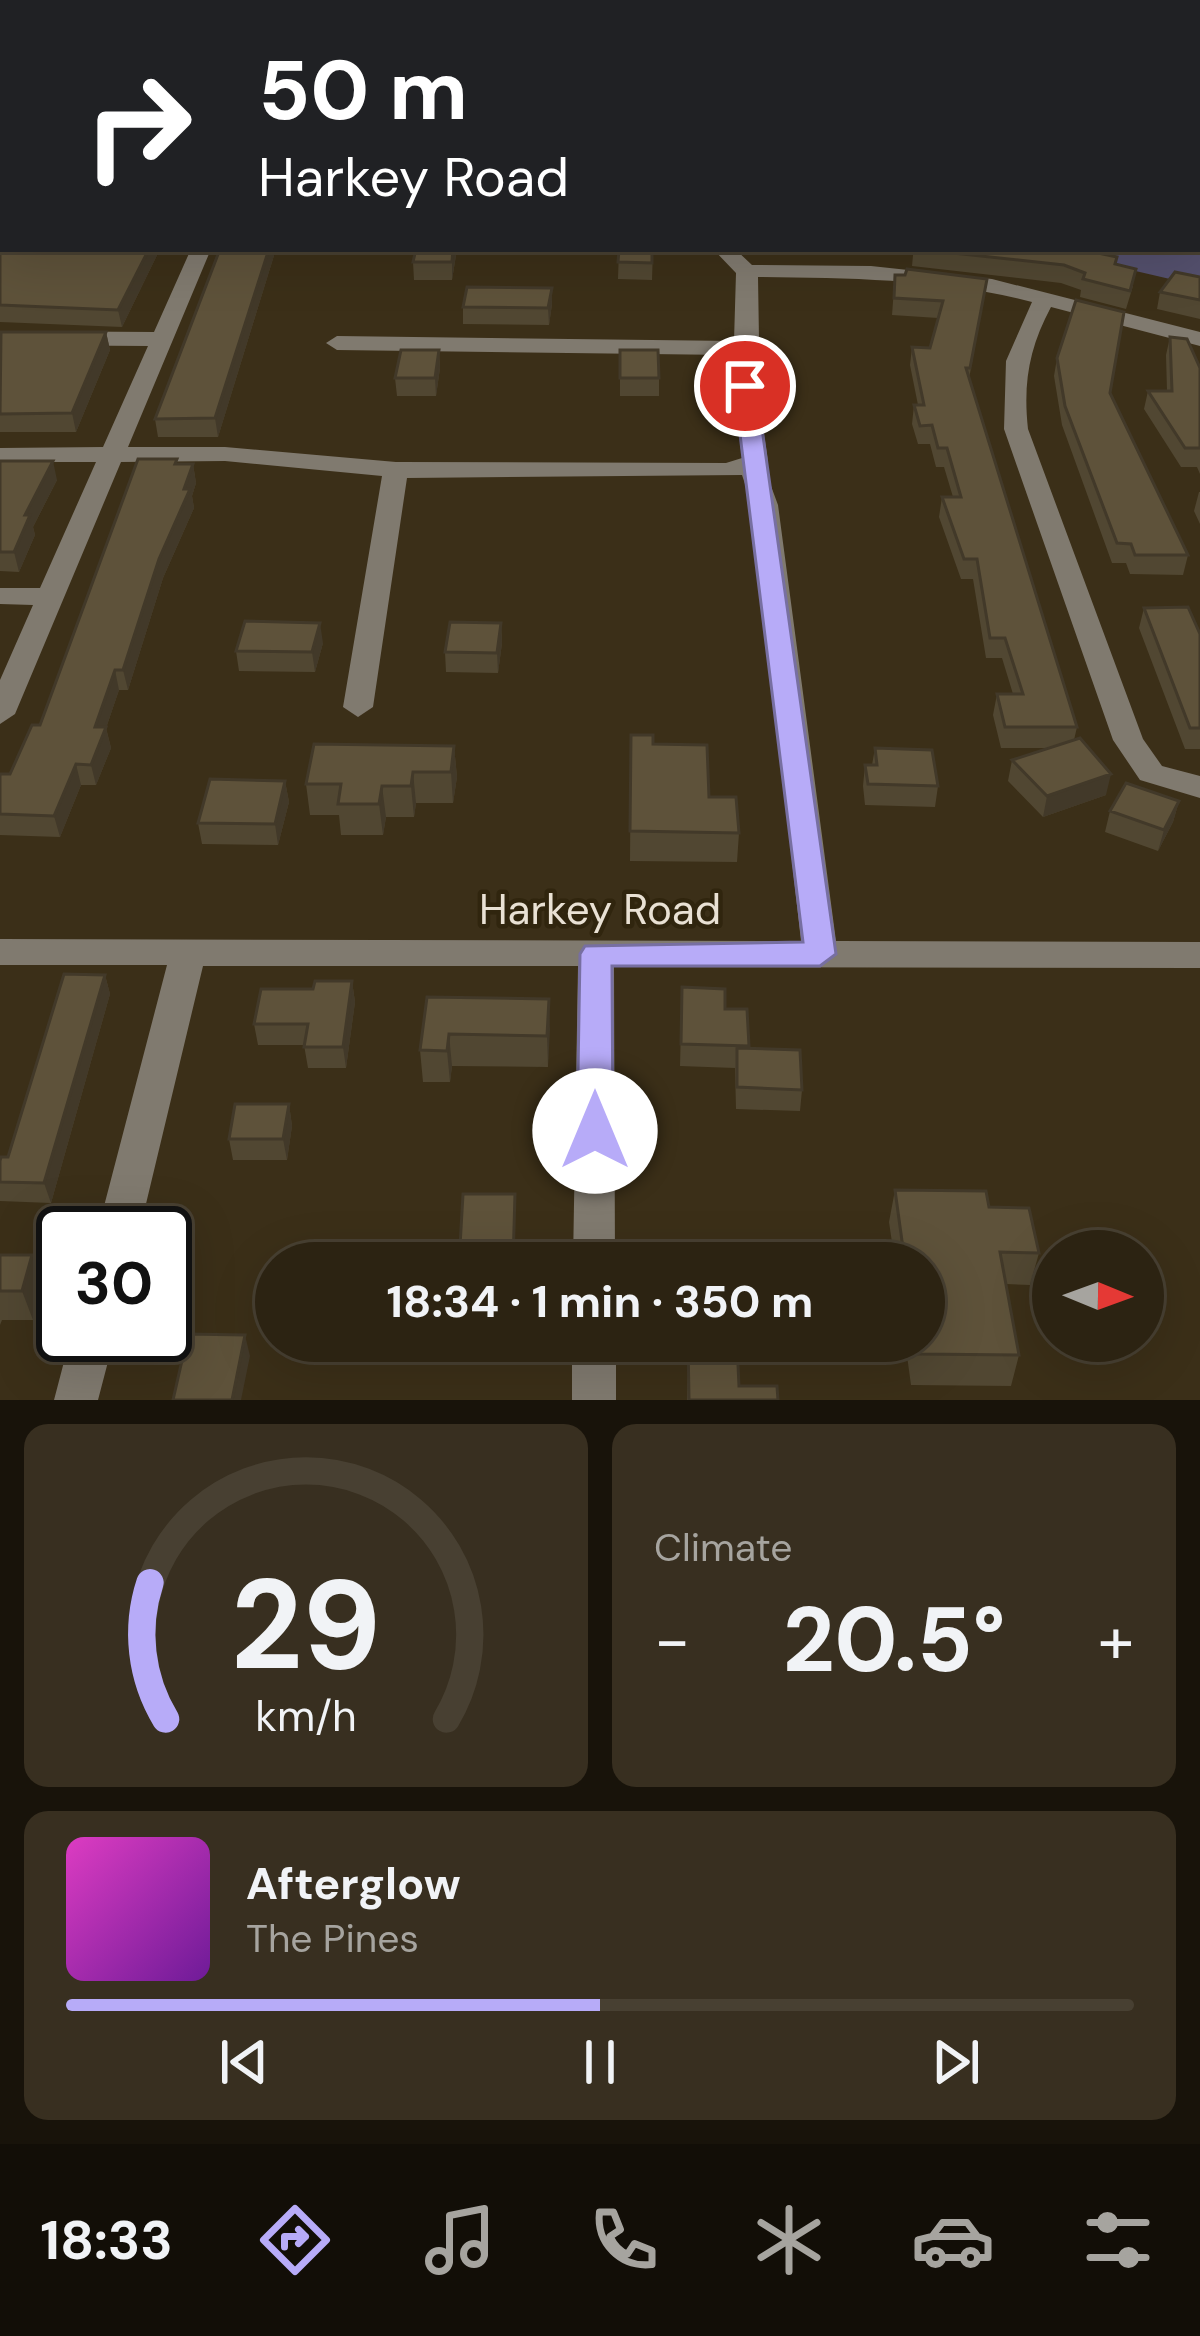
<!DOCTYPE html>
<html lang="en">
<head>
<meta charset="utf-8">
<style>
  :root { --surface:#2c2312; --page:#382f20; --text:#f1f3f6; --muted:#a6a49f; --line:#484032; --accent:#b7abf8 }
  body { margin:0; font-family:"DM Sans",sans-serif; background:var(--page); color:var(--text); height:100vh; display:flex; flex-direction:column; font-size:45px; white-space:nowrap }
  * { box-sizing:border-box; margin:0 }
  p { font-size:39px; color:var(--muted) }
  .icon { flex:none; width:66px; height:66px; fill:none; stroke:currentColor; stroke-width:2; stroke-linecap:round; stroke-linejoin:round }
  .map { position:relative; height:1400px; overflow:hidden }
  .sheet { display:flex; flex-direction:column; gap:24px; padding:24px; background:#18130a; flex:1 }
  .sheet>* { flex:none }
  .banner { position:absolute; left:0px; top:0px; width:1200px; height:252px; box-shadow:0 12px 48px #0002,0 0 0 3px var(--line); background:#202124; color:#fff; overflow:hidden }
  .needle { width:78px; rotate:91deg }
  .fabs { position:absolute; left:1032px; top:1230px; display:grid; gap:24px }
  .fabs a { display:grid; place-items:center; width:132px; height:132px; border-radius:50%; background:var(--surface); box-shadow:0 12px 48px #0002,0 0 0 3px var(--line); font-size:60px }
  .speed { position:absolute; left:36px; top:1206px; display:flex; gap:24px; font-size:60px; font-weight:700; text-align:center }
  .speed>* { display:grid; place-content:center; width:156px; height:156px; border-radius:50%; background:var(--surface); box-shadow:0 12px 48px #0002,0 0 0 3px var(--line); line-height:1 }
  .speed .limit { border:6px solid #111; border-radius:18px; background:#fff; color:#111 }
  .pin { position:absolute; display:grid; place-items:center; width:102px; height:102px; color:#fff; margin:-51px; border:6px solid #fff; border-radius:50%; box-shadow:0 3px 12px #0007 }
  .me { position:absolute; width:132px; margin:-66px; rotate:0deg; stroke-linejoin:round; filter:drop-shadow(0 0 9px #0008) }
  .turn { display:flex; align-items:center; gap:42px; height:252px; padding:0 60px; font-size:54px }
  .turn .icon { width:156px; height:156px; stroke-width:2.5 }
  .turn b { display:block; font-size:84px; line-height:102px }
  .big { font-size:90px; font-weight:700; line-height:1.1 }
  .sheet .tile { flex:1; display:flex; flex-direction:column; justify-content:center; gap:18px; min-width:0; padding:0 42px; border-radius:24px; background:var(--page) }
  .sheet .dial { align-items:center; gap:0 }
  .dial svg { height:312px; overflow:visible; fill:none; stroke:var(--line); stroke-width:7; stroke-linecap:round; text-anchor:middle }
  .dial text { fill:var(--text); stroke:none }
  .song { display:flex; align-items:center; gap:36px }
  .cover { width:144px; height:144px; border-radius:18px; background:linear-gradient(135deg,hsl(310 70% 55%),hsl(280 70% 35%)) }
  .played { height:12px; border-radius:6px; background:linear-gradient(90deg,var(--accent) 50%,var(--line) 50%) }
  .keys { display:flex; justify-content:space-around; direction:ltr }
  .heat { display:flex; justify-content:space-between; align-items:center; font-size:66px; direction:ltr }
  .sheet .tiles { flex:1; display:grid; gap:24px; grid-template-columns:1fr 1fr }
  .tile:last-child { grid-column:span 2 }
  .trip { position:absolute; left:255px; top:1242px; width:690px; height:120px; border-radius:60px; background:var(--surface); box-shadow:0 12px 48px #0002,0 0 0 3px var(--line); font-weight:700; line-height:120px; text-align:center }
  .dock { display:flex; height:192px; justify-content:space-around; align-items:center; background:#120e07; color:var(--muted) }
  .dock .icon { width:84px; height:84px }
  .dock .active { color:var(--accent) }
  .dock b { font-size:54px; color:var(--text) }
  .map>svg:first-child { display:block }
</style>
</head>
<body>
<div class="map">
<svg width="1200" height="1400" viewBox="0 0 1200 1400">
  <rect width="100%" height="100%" fill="#3b2f18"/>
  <path fill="#54506d" d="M754,0H1200V286L1041,249H1197V3Z"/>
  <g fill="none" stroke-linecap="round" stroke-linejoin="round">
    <path fill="#1f1936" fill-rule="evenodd" d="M785,0H799V3H785Z
      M1197,193H1200V203H1197Z"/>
    <path fill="#807a6f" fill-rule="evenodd" d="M68,0H84L66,3Z
      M672,0H688V3H672Z
      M0,96H3L0,110Z
      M191,249H211L128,447H225L396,462L726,463L742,458L729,355L337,350L326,343L337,336L734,341L736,273L713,249H735L752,265L871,266L992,279L1200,332V346L1051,307C1029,348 1023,383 1028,429L1143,739L1162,766L1200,776V798L1140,780L1113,740L1004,429L1006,361L1032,302C943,279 850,278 758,277L759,340L752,349L768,462L764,467L778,505L836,941L1200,942V968L614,967L615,1263H573L578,966H203L139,1233H97L167,965H0V939L801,941L752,505L742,475L407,478L373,707L358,717L343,707L382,476L225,461L121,462L15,714L0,724V680L33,605L0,604V588H40L96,462H0V448L103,447L148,346L0,345V331L154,332Z
      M71,1335H115L98,1400H54Z
      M572,1341H616V1400H572Z"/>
  </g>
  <path fill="#514732" d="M215,0H655L656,3H215Z
    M3,132V171H0V135Z
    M0,235L3,249H160L122,327L0,322Z
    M220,249H276L218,437H158L155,419Z
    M457,249L452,280H414L413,262Z
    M619,249H653L652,280L618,279Z
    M868,249H1079L1115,264L1133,286L1126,309L1080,297L1081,290L1061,283L912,266L913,255L867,251Z
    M895,275L987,279L969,379L1077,727L1074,740L1106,795L1043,817L1008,781L1012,760L1049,748H1001L993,715L997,694H1013L1002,658H986L973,579H961L939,517L942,497H953L944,467H936L930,444H918L912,424L914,405H918L910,365L912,347L930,348L938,318L892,315Z
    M1200,277V319L1157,309L1160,292Z
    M552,304L549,325L463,324V307Z
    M106,332L110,350L76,432H0V341Z
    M1170,337L1200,368V474L1197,467H1181L1144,409L1148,391H1167L1166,355Z
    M439,350L440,368L436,396H397L395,378Z
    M620,350L659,378V396H620Z
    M1057,358L1110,393L1188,555L1183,575L1130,574L1126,563H1112L1062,425L1054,376Z
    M0,461L57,480L33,527L35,535L19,572L0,571Z
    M178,464H193L196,483L192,496L194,508L163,578L128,690H119L106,728L111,748L96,785H81L60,837L0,835V774H10L40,725Z
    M1199,492H1200V524L1194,511Z
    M1144,608L1200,634V749H1185L1139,628Z
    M501,623L502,643L498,673L446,672L445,652Z
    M323,643L315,672L239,671L236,651Z
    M631,735L653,744L709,797L739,833L737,862L630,861Z
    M454,746L457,777L453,803H416L414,817H386L383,835H341L339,815H310L306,784Z
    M875,748L938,786L935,807L865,805L863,786L865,765H872Z
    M285,781L289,802L278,845L202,844L198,823Z
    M1179,801L1173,822L1158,851L1105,832L1110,811Z
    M105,975L110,994L51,1203L0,1201V1161L8,1157Z
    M352,981L355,1002L346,1068H308L304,1045H258L254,1024L313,989Z
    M682,987L725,1009L748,1048L802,1090L800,1111L736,1109L735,1068L680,1066Z
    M427,997L549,999L548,1067L452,1066L450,1082H423L420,1050Z
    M289,1104L292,1126L287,1160H233L229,1139Z
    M895,1190L989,1207L1039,1253L1030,1285L1006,1284L1019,1355L1011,1386L911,1385L905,1341H924V1263H895L889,1222Z
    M0,1255L42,1284L33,1320H2L0,1325Z
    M688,1343L739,1386L778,1400H687Z"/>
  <path fill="#423929" d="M3,36V55L0,59V40Z
    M149,249H160L122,327L118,310Z
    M269,249H276L218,437L215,418Z
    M453,249H457L452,280V262Z
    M552,288V304L549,325L548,308Z
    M106,332L110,350L76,432L72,413Z
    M439,350L440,368L436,396L435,378Z
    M53,461L57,480L33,527L35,535L19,572L14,552L25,515Z
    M193,464L196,483L192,496L194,508L163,578L128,690L123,670L159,559Z
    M320,623L323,643L315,672L312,652Z
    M501,623L502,643L498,673L497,653Z
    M115,670L119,690L106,728L111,748L96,785L91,765L95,727Z
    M454,746L457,777L453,803L451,772Z
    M76,764L81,785L60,837L54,816Z
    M413,772L416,803L414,817L411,786Z
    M1111,774L1106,795L1043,817L1047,796Z
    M285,781L289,802L278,845L275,824Z
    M382,786L386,817L383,835L379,804Z
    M1179,801L1173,822L1158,851L1164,830Z
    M105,975L110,994L51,1203L44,1183Z
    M352,981L355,1002L346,1068L343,1047Z
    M549,999L550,1030L548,1067L547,1036Z
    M449,1034L452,1066L450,1082L447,1051Z
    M289,1104L292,1126L287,1160L283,1139Z
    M515,1194V1263H513Z
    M32,1255L42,1284L33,1320L22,1291Z
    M245,1335L250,1356L241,1400H232Z"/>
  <path fill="#5e523a" stroke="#423929" stroke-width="3" d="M0,0H31L28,3H3V36L0,40Z
    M376,0H501L500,3H375Z
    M554,0H655L656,3H554Z
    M710,0H745L746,3H711Z
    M3,132V155H0V135Z
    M3,188V227L2,217H0V193Z
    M0,235H3V249H149L118,310L0,305Z
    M220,249H269L215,418L155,419Z
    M416,249H453L452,262H413Z
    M619,249H652V263L618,262Z
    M916,249H1079L1117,257L1115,264L1136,269L1130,291L1083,279L1085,273L1064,265Z
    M907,269L987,279L970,368H966L1077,727H1005L997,694H1023L1005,638H990L977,559H964L942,497H961L947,448H938L932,425L920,426L914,405H924L912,347L930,348L943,301L894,298L895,275H905Z
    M1175,272L1200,277V300L1160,292Z
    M467,287L552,288L548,308L463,307Z
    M1076,300L1124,312L1110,393L1188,555H1135L1131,544L1117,543L1065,406L1057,358Z
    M1,332H106L72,413L0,414Z
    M1170,337L1187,339L1200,368V448H1185L1148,391H1172Z
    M401,350H439L435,378H395Z
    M620,350H658L659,378H620Z
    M138,459H177L175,464H193L184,489H190L159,559L123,670H115L95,727H106L91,765L76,764L54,816L0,814V774H10L32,725H40Z
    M0,461H53L25,515H30L14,552H0Z
    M1188,607L1200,634V728H1190L1144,608Z
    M245,621L320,623L312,652L236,651Z
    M450,622L501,623L497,653L445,652Z
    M631,735H653V744L707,745L709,797H736L739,833L630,831Z
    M1080,738L1111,774L1047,796L1012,760Z
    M314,744L454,746L451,772H413L411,786H382L379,804H338L341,784H306Z
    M875,748L932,750L938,786L868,784L865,765H877Z
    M210,779L285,781L275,824L198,823Z
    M1126,783L1179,801L1164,830L1110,811Z
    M64,974L105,975L44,1183L0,1182V1161L1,1157H8Z
    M315,981H352L343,1047H304L308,1024H254L261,989H313Z
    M682,987L725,989V1009H747L749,1046L681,1044Z
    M427,997L549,999L547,1036L449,1034L447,1051L420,1050Z
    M737,1048L800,1050L802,1090L737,1087Z
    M235,1104H289L283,1139H229Z
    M895,1190L986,1191L989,1207L1029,1208L1039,1253L1000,1252L1019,1355L918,1354L916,1341H924V1263H905Z
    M463,1194H515L513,1263H459Z
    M0,1255H32L22,1291H0Z
    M188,1334L245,1335L232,1400H173Z
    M688,1343H737L739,1386H777L778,1400H689Z"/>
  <path fill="#b7abf8" stroke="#776fa1" stroke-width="3" d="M745,380L756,386L836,954L820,966H612L613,1131L608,1141L595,1145L583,1141L577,1131L580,954L585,946L803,942L734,386Z"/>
  <g text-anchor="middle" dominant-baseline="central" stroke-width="9" stroke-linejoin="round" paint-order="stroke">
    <g font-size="42" fill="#e9e1d4" stroke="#30250e">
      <text x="600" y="909">Harkey Road</text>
    </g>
  </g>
</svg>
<div class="fabs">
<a><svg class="needle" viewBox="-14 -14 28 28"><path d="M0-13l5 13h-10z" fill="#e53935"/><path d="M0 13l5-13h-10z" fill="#a6a49f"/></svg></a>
</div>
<div class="speed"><div class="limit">30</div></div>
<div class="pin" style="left:745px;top:386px;background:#d93025"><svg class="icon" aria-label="arrive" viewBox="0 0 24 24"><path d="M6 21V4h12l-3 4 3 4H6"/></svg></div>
<svg class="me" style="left:595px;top:1131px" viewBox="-20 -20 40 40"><circle r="19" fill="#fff"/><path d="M0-13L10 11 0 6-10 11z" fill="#b7abf8"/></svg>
<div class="trip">18:34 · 1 min · 350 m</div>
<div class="banner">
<div class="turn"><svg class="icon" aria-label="right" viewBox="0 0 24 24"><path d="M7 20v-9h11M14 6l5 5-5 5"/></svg><div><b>50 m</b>Harkey Road</div></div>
</div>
</div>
<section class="sheet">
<div class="tiles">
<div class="tile dial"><svg viewBox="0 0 100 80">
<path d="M14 69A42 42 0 1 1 86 69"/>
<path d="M14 69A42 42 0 0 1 10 34" stroke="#b7abf8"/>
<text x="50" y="56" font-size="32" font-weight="700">29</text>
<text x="50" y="72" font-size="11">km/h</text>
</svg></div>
<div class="tile"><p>Climate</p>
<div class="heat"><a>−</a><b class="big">20.5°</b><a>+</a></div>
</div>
<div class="tile">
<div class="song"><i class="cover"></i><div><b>Afterglow</b><p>The Pines</p></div></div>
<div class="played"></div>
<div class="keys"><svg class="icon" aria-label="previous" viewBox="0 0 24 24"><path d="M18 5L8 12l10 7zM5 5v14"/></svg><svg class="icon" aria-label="pause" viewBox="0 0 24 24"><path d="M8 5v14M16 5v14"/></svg><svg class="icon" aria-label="next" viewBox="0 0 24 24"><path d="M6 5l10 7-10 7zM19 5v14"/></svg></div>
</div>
</div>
</section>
<nav class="dock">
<b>18:33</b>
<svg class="icon active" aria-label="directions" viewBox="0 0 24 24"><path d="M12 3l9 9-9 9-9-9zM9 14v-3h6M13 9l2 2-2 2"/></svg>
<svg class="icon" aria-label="music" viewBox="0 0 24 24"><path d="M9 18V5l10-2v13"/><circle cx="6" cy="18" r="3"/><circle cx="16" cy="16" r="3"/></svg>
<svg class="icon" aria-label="phone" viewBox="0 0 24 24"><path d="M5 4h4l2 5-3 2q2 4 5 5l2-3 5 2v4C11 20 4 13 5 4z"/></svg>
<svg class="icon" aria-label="climate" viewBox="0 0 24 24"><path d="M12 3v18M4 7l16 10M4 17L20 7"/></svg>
<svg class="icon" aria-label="car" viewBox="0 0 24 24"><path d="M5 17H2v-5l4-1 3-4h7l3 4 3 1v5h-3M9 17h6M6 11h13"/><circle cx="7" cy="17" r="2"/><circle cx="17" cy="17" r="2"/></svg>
<svg class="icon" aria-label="filters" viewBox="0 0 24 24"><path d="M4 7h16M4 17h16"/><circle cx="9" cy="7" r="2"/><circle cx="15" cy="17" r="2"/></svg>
</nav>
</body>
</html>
